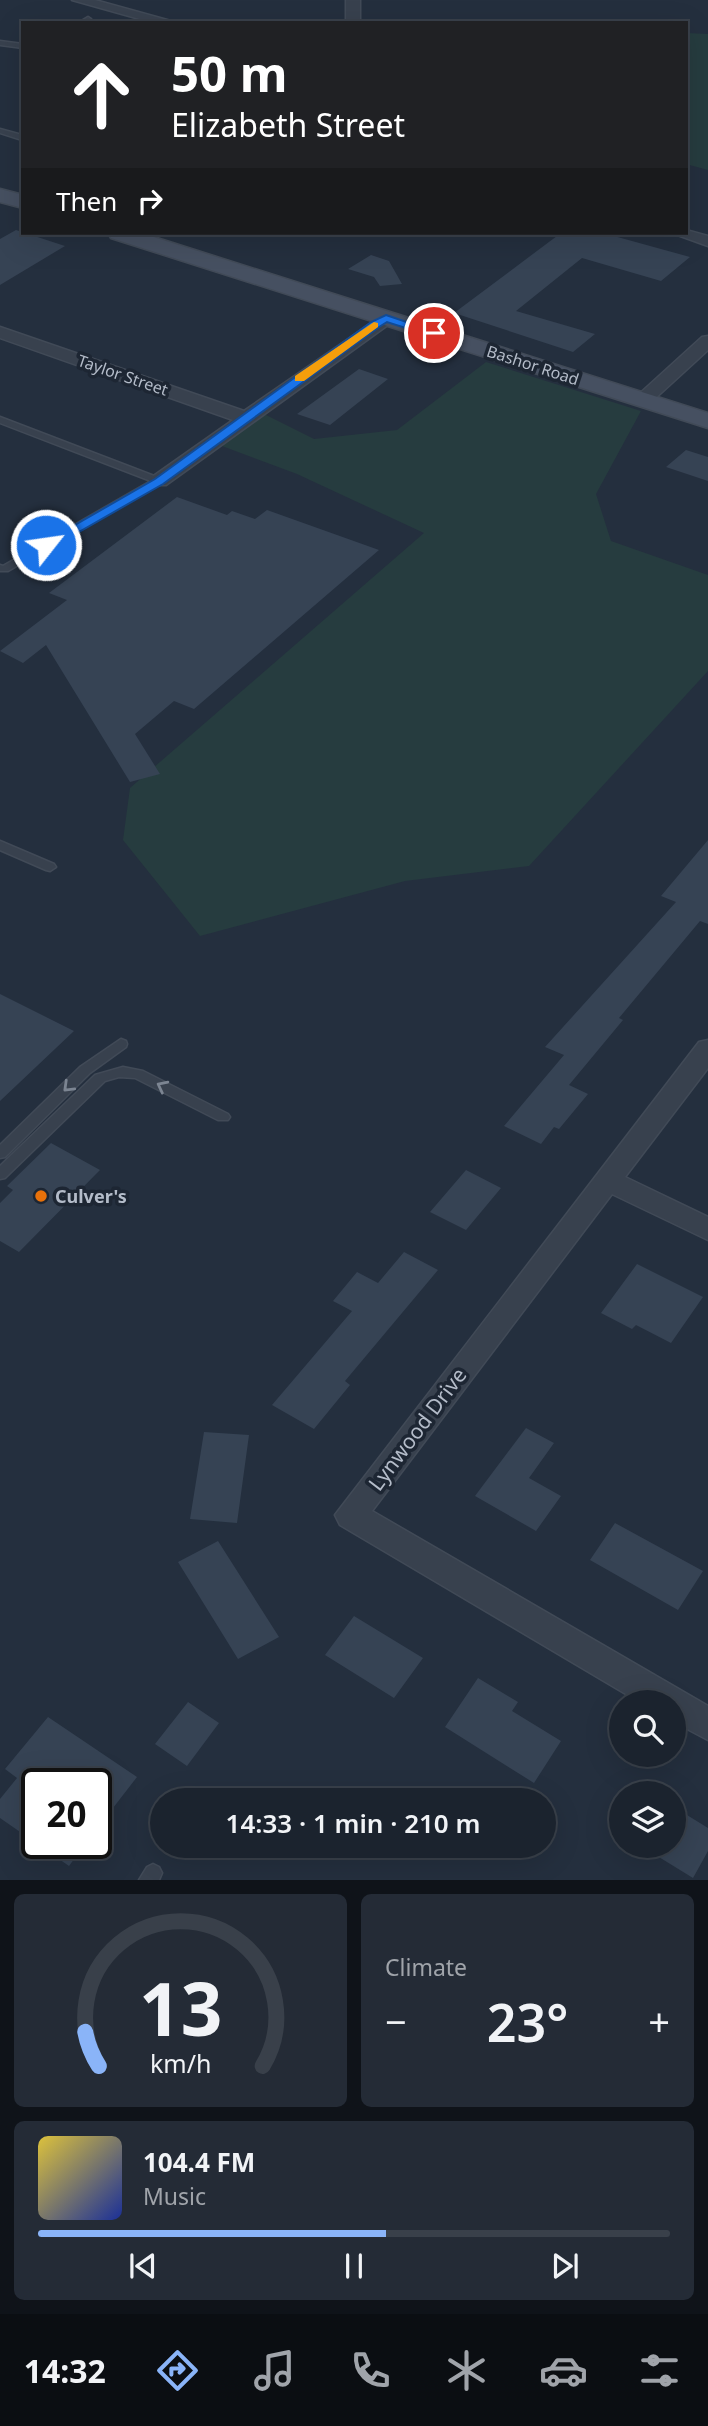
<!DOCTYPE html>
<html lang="en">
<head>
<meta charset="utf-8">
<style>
  :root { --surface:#1b232e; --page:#242b36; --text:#f1f3f6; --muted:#a0a4aa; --line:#39404a; --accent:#8ab4f8 }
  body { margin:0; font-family:"Noto Sans",sans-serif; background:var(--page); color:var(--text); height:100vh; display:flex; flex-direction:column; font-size:26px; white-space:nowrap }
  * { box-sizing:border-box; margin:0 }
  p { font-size:23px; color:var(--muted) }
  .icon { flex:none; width:38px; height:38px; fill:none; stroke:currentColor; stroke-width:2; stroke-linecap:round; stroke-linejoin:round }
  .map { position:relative; height:1880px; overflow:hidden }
  .panel { display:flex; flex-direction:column; gap:14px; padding:14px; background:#0f1319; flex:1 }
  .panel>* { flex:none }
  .top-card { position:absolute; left:21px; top:21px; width:667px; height:214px; border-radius:0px; box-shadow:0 7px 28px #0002,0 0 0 2px var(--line); background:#202124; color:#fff; overflow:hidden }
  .buttons { position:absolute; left:609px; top:1690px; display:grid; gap:14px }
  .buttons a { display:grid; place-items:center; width:77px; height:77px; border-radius:50%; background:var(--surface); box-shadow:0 7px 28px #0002,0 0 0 2px var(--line); font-size:35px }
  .speed { position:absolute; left:21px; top:1768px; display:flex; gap:14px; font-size:35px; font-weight:700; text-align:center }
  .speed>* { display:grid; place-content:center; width:91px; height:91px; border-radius:50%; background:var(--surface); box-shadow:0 7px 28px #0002,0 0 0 2px var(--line); line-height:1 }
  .speed .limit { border:4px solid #111; border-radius:10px; background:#fff; color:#111 }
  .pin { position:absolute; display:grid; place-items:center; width:60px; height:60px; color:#fff; margin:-30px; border:4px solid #fff; border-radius:50%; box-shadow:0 2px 7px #0007 }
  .me { position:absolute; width:77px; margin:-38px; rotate:60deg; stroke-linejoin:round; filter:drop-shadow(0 0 5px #0008) }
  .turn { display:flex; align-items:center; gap:24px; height:147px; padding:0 35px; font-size:32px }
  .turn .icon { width:91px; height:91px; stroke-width:2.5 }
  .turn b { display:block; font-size:49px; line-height:60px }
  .then { display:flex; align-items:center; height:66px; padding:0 35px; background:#0003; gap:14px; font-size:26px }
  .big { font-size:52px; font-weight:600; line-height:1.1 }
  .panel .card { flex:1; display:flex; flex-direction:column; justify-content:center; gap:10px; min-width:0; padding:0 24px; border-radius:10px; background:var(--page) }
  .panel .dial { align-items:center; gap:0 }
  .dial svg { height:182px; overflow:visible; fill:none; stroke:var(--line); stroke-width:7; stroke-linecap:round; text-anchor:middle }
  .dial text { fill:var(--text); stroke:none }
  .song { display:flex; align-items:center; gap:21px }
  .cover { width:84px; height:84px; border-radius:10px; background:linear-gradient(135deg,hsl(50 70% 55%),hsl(230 70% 35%)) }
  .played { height:7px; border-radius:4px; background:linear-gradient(90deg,var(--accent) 55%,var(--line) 55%) }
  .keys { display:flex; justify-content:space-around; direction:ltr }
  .heat { display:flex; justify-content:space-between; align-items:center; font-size:38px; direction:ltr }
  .panel .tiles { flex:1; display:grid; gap:14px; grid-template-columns:1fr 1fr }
  .card:last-child { grid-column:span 2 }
  .trip { position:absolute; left:150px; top:1788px; width:406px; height:70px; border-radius:35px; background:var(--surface); box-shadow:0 7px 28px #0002,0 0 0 2px var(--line); font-weight:600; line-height:70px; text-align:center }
  .dock { display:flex; height:112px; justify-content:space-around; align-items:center; background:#0b0e12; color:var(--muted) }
  .dock .icon { width:49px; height:49px }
  .dock .on { color:var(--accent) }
  .dock b { font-size:32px; color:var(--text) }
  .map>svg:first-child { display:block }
</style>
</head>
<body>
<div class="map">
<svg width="708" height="1880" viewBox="0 0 708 1880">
  <rect width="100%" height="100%" fill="#242f3e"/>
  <path fill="#263c3f" d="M686,33L708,34V170L686,164Z
    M486,362L641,411L596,494L611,541L708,575V671L529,866L405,881L200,936L123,840L130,788L424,533L297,474L222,446L264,414L314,439L397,430Z"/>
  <path fill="#364354" d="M16,230L65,246L0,285V239Z
    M561,233H603L690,257L661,281L582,258L516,311L595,334L573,352L454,313Z
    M371,255L389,261L402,284L380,286L374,277L348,269Z
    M359,369L388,379L330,425L297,414Z
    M686,450L708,457V481L666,467Z
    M177,497L227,515L232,511L255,519L267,510L379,550L194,709L174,701L135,734L160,774L130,782L46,645L23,663L0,651L67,600L49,593Z
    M708,840V924L700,921L619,1018L623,1020L569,1085L588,1094L559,1129L554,1127L541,1144L504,1126L564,1055L545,1047L676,902L661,896Z
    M0,994L74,1031L0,1101Z
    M51,1143L100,1170L19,1252L0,1241V1203L13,1190L7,1186Z
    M466,1170L501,1188L466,1230L430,1212Z
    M404,1252L438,1270L345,1381L350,1385L314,1429L272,1405L352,1311L333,1301L357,1272L378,1283Z
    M637,1264L703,1297L671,1343L636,1325L632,1329L601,1313Z
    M526,1428L554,1443L529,1478L561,1496L536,1531L475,1496Z
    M204,1432L249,1435L237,1523L190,1519Z
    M615,1523L703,1571L678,1610L590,1560Z
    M218,1541L279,1637L238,1659L178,1562Z
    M354,1616L423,1658L394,1698L325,1655Z
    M478,1678L518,1702L512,1711L561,1741L534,1783L445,1727Z
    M188,1702L219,1723L187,1766L155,1744Z
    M48,1717L137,1777L96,1830V1783H37V1843H86L69,1866L0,1818V1799L17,1778L5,1769Z
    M674,1807L708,1828V1851L693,1878L641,1846H674Z"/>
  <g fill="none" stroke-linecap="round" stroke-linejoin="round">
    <g stroke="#414a57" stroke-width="3">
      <path id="lane" d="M88,17L91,19L86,23H78Z
        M0,41L23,44V48L0,45Z
        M0,129L22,135L23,137L19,139L0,133Z
        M0,417L162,479L164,481L8,571H0V565L3,566L151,481L0,423Z
        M0,841L54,864L56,867L50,871L46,870L0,850Z
        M121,1039L126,1041L127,1044L126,1047L90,1073L5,1157L0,1158V1145L80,1067Z
        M123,1067L143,1071L228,1114L230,1117L228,1120H218L135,1078L119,1077L105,1081L5,1178L0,1179V1166L95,1075Z
        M153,1864L159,1867L162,1873L159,1880H139L147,1867Z"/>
    </g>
    <g stroke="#414a57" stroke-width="3">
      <path id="street" d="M72,0H95L178,23H154Z
        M346,0H360V23H346Z
        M686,230L708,236V246L672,233H686Z
        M386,313L392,314L395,318L392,322L166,485H152L149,481L152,477L233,420L0,338V327L244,411Z
        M708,336V350L649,404H637L634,400L637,396L702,337Z
        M708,1040V1068L625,1177L708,1217V1240L612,1194L372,1511L708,1706V1740L674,1722V1703H641L340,1525L335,1515L699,1042Z"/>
    </g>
    <g stroke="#414a57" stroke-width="3">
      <path id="secondary" d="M0,189L23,195V208L0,202Z
        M108,233H141L708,413V428L111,238Z"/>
    </g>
    <use href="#lane" fill="#38414e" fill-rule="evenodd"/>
    <use href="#street" fill="#38414e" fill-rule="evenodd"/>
    <use href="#secondary" fill="#465061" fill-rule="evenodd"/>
  </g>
  <defs><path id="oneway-chevron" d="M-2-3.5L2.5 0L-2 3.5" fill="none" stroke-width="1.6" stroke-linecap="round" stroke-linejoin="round" transform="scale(1.75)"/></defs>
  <g stroke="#7c8592">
    <use href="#oneway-chevron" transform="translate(162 1086) rotate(-153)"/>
    <use href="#oneway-chevron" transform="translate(68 1087) rotate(136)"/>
  </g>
  <path fill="#1a73e8" stroke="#114b97" stroke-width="2" d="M386,315L439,333L434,337L387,322L379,327L163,484L51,548L40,545L155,479L371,322Z"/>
  <path fill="#f59e0b" d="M374,322L378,323V327L304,381H295V376Z"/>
  <circle fill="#e8710a" stroke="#1d2633" stroke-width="2.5" cx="41" cy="1196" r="7"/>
  <g text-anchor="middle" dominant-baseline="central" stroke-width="7" stroke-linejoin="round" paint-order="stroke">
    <g font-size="16" fill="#b4bcc9" stroke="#1d2633">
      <text transform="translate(533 365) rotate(18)">Bashor Road</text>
      <text transform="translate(123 375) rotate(19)">Taylor Street</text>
    </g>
    <g font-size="18" font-weight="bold" fill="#b4bcc9" stroke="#1d2633" text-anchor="start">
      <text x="55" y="1196">Culver's</text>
    </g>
    <g font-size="21" fill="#b4bcc9" stroke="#1d2633">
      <text transform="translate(417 1429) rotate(-53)">Lynwood Drive</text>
    </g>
  </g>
</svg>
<div class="buttons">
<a><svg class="icon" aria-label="search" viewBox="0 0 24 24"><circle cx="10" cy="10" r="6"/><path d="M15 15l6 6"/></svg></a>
<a><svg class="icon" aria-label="layers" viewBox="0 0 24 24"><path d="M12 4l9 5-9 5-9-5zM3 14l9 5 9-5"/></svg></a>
</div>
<div class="speed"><div class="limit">20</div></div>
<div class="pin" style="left:434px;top:333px;background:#d93025"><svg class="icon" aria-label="arrive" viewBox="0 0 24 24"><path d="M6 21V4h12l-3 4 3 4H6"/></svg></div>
<svg class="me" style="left:46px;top:545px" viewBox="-20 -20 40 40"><circle r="17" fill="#1a73e8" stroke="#fff" stroke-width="3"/><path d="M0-11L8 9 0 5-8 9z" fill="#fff"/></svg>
<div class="trip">14:33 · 1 min · 210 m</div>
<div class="top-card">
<div class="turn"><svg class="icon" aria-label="ahead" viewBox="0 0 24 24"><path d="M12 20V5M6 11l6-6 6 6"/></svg><div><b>50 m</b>Elizabeth Street</div></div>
<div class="then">Then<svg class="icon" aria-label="right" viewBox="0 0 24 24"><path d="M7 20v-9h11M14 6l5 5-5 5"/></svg></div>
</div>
</div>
<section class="panel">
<div class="tiles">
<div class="card dial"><svg viewBox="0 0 100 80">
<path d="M14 69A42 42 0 1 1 86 69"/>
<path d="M14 69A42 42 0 0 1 8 54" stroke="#8ab4f8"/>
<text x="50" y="56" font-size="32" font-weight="700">13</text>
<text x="50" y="72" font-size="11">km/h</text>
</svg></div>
<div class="card"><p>Climate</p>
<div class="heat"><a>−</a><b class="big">23°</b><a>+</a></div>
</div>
<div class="card">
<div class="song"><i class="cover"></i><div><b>104.4 FM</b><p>Music</p></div></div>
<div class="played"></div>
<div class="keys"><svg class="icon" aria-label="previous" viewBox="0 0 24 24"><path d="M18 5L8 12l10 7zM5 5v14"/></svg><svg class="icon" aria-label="pause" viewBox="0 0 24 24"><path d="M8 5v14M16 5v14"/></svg><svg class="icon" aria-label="next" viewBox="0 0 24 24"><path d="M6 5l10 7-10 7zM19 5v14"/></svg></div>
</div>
</div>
</section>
<nav class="dock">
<b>14:32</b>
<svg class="icon on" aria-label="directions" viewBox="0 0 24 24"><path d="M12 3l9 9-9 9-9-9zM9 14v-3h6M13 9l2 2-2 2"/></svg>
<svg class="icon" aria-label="music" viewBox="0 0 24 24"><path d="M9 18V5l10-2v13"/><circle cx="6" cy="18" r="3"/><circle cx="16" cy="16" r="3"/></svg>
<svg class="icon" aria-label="phone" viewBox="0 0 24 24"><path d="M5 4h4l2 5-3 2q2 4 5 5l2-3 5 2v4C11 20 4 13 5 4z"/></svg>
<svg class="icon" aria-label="climate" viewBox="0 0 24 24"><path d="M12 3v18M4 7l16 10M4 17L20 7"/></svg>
<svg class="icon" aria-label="car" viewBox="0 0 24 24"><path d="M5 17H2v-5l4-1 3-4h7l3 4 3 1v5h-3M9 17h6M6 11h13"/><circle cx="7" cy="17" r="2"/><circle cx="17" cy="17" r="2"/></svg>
<svg class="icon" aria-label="filters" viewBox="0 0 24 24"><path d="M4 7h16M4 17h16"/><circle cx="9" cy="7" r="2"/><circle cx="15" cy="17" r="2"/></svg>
</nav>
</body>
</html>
